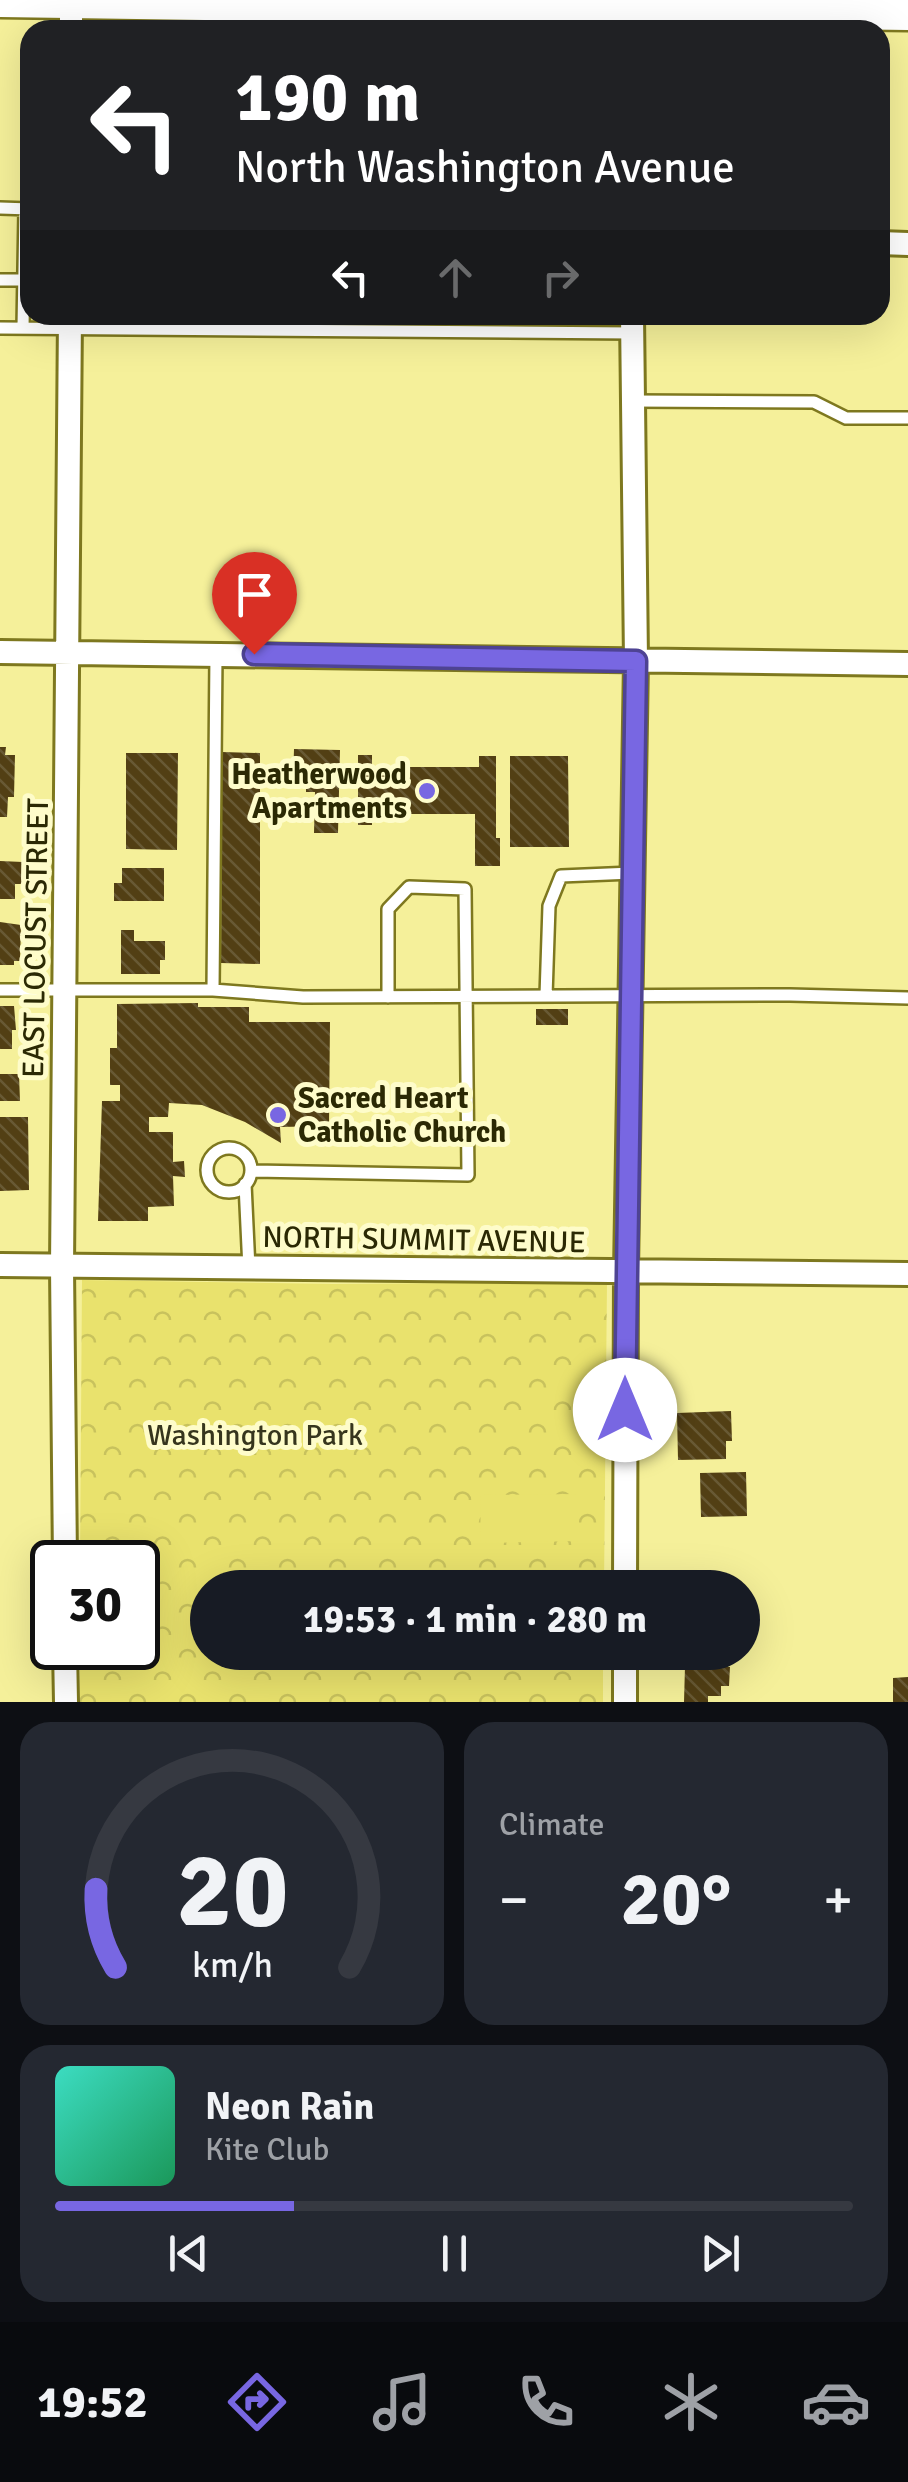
<!DOCTYPE html>
<html lang="en">
<head>
<meta charset="utf-8">
<style>
  :root { --surface:#171b24; --page:#242831; --text:#f1f3f6; --muted:#9ea1a6; --line:#363941; --accent:#7867e2 }
  body { margin:0; font-family:Signika,sans-serif; background:var(--page); color:var(--text); height:100vh; display:flex; flex-direction:column; font-size:38px; white-space:nowrap }
  * { box-sizing:border-box; margin:0 }
  p { font-size:32px; color:var(--muted) }
  .icon { flex:none; width:55px; height:55px; fill:none; stroke:currentColor; stroke-width:2; stroke-linecap:round; stroke-linejoin:round }
  .map { position:relative; height:1702px; overflow:hidden }
  .side { display:flex; flex-direction:column; gap:20px; padding:20px; background:#0d0f14; flex:1 }
  .side>* { flex:none }
  .top-card { position:absolute; left:20px; top:20px; width:870px; height:305px; border-radius:30px; box-shadow:0 10px 40px #0002; background:#202124; color:#fff; overflow:hidden }
  .speed { position:absolute; left:30px; top:1540px; display:flex; gap:20px; font-size:50px; font-weight:700; text-align:center }
  .speed>* { display:grid; place-content:center; width:130px; height:130px; border-radius:50%; background:var(--surface); box-shadow:0 10px 40px #0002; line-height:1 }
  .speed .limit { border:5px solid #111; border-radius:15px; background:#fff; color:#111 }
  .pin { position:absolute; display:grid; place-items:center; width:85px; height:85px; color:#fff; margin:-102px -42px; border-radius:50% 50% 50% 0; rotate:-45deg; box-shadow:0 0 10px #0007 }
  .pin .icon { rotate:45deg }
  .me { position:absolute; width:110px; margin:-55px; rotate:0deg; stroke-linejoin:round; filter:drop-shadow(0 0 8px #0008) }
  .turn { display:flex; align-items:center; gap:35px; height:210px; padding:0 50px; font-size:45px }
  .turn .icon { width:130px; height:130px; stroke-width:2.5 }
  .turn b { display:block; font-size:70px; line-height:85px }
  .lanes { display:flex; align-items:center; height:95px; padding:0 50px; background:#0003; justify-content:center; gap:50px; direction:ltr }
  .lanes .off { opacity:.35 }
  .big { font-size:75px; font-weight:700; line-height:1.1 }
  .side .tile { flex:1; display:flex; flex-direction:column; justify-content:center; gap:15px; min-width:0; padding:0 35px; border-radius:30px; background:var(--page) }
  .side .dial { align-items:center; gap:0 }
  .dial svg { height:260px; overflow:visible; fill:none; stroke:var(--line); stroke-width:7; stroke-linecap:round; text-anchor:middle }
  .dial text { fill:var(--text); stroke:none }
  .song { display:flex; align-items:center; gap:30px }
  .cover { width:120px; height:120px; border-radius:15px; background:linear-gradient(135deg,hsl(170 70% 55%),hsl(150 70% 35%)) }
  .played { height:10px; border-radius:5px; background:linear-gradient(90deg,var(--accent) 30%,var(--line) 30%) }
  .keys { display:flex; justify-content:space-around; direction:ltr }
  .heat { display:flex; justify-content:space-between; align-items:center; font-size:55px; direction:ltr }
  .side .tiles { flex:1; display:grid; gap:20px; grid-template-columns:1fr 1fr }
  .tile:last-child { grid-column:span 2 }
  .trip { position:absolute; left:190px; top:1570px; width:570px; height:100px; border-radius:50px; background:var(--surface); box-shadow:0 10px 40px #0002; font-weight:700; line-height:100px; text-align:center }
  .tabs { display:flex; height:160px; justify-content:space-around; align-items:center; background:#090b0e; color:var(--muted) }
  .tabs .icon { width:70px; height:70px }
  .tabs .active { color:var(--accent) }
  .tabs b { font-size:45px; color:var(--text) }
  .map>svg:first-child { display:block }
</style>
</head>
<body>
<div class="map">
<svg width="908" height="1702" viewBox="0 0 908 1702">
  <defs>
    <pattern id="park-crowns" width="20" height="18" patternUnits="userSpaceOnUse" patternTransform="scale(2.5)"><rect width="20" height="18" fill="#e9e26d"/><path d="M2 6a3 3 0 1 1 6 0M12 15a3 3 0 1 1 6 0" fill="none" stroke="#c8c25d"/></pattern>
    <pattern id="building-back-hatch" width="6" height="6" patternUnits="userSpaceOnUse" patternTransform="scale(2.5)"><rect width="6" height="6" fill="#523f14"/><path d="M-1 5l2 2M0 0l6 6M5-1l2 2" fill="none" stroke="#685934"/></pattern>
  </defs>
  <rect width="100%" height="100%" fill="#f5f09a"/>
  <path fill="#eee889" d="M269,315H353V322H269Z"/>
  <path fill="url(#park-crowns)" d="M82,1280L333,1284L607,1282L604,1587L208,1588V1652L603,1653V1702H80V1648H138V1562H80Z"/>
  <path fill="#e9e26d" d="M579,1494V1541L480,1543L481,1495Z
    M561,1569V1587H467V1571Z"/>
  <path fill="url(#building-back-hatch)" d="M0,747H6L5,755H15L14,797H8L7,817H0Z
    M294,749L340,750L338,833H314L315,792H306V781H293Z
    M222,752L260,753V964L221,963Z
    M126,753H178L177,850L126,849Z
    M358,755H372V767H479V756H496V838H500V866H475V814H372V825H358Z
    M510,756H568L569,847H510Z
    M0,861L23,862L22,884H15V899H0Z
    M122,868H164V901H114V883H122Z
    M0,922L21,925L20,961H14V965H0Z
    M121,930H134V941H165V960H160V974H121Z
    M198,1003V1007H249V1022H330L329,1126L280,1127L281,1143L245,1122L202,1105L169,1103L168,1117H149V1132H173V1162L184,1161L185,1177L173,1176L174,1206L148,1207V1221H98L102,1101H120V1085H110V1048H117V1004Z
    M0,1006H14L16,1030H12V1049H0Z
    M536,1009H568V1025H536Z
    M0,1074H19L20,1101H0Z
    M0,1117H28L29,1190L0,1191Z
    M731,1411L732,1441H726V1459L678,1460L677,1413Z
    M746,1472L747,1516L701,1517L700,1473Z
    M685,1666L730,1667L729,1686H721V1696H708V1702H684Z
    M908,1677V1702H893V1678Z"/>
  <g fill="none" stroke-linecap="round" stroke-linejoin="round">
    <g stroke="#7e781f" stroke-width="16">
      <path id="service" d="M0,208L30,209
        M0,280H24
        M0,328L632,333
        M23,328L25,209
        M633,401L814,402L846,418H908
        M0,990H213L303,997L790,995L908,998
        M213,990L216,654
        M546,996L549,906L561,876L632,873
        M207 1170a22 22 0 1 1 44 0a22 22 0 1 1-44 0Z
        M251,1171L468,1175L465,889L409,887L388,909V997
        M245,1184L249,1269"/>
    </g>
    <g stroke="#7e781f" stroke-width="28">
      <path id="minor" d="M71,30V0
        M880,243L908,244
        M0,652L908,664
        M0,1265L908,1274
        M65,1562L62,1267L70,315
        M625,1588L626,1272L636,661L632,315
        M65,1648L66,1702
        M625,1702V1652"/>
    </g>
    <g stroke="#7e781f" stroke-width="35">
      <path id="tertiary" d="M0,2L908,15"/>
    </g>
    <use href="#service" stroke="#fff" stroke-width="11"/>
    <use href="#minor" stroke="#fff" stroke-width="22"/>
    <use href="#tertiary" stroke="#fff" stroke-width="30"/>
  </g>
  <g fill="none" stroke-linecap="round" stroke-linejoin="round">
    <g stroke="#4e4393" stroke-width="25">
      <path id="route" d="M254,654L636,661L625,1410"/>
    </g>
    <use href="#route" stroke="#7867e2" stroke-width="18"/>
  </g>
  <g fill="#7867e2" stroke="#fefcca" stroke-width="4">
    <circle cx="427" cy="791" r="10"/>
    <circle cx="278" cy="1115" r="10"/>
  </g>
  <g text-anchor="middle" dominant-baseline="central" stroke-width="10" stroke-linejoin="round" paint-order="stroke">
    <g font-size="30" font-weight="bold" fill="#2b2904" stroke="#fefcca" text-anchor="end">
      <text x="407" y="774">Heatherwood<tspan x="407" dy="34">Apartments</tspan></text>
      <text x="298" y="1098" text-anchor="start">Sacred Heart<tspan x="298" dy="34">Catholic Church</tspan></text>
    </g>
    <g font-size="30" fill="#2b2904" stroke="#fefcca">
      <text transform="translate(36 938) rotate(-89)">EAST LOCUST STREET</text>
      <text transform="translate(424 1240) rotate(1)">NORTH SUMMIT AVENUE</text>
    </g>
    <g font-size="30" fill="#36351d" stroke="#fefcca">
      <text x="255" y="1435">Washington Park</text>
    </g>
  </g>
</svg>
<div class="speed"><div class="limit">30</div></div>
<div class="pin" style="left:254px;top:654px;background:#d93025"><svg class="icon" aria-label="arrive" viewBox="0 0 24 24"><path d="M6 21V4h12l-3 4 3 4H6"/></svg></div>
<svg class="me" style="left:625px;top:1410px" viewBox="-20 -20 40 40"><circle r="19" fill="#fff"/><path d="M0-13L10 11 0 6-10 11z" fill="#7867e2"/></svg>
<div class="trip">19:53 · 1 min · 280 m</div>
<div class="top-card">
<div class="turn"><svg class="icon" aria-label="left" viewBox="0 0 24 24"><path d="M17 20v-9H6M10 6l-5 5 5 5"/></svg><div><b>190 m</b>North Washington Avenue</div></div>
<div class="lanes"><svg class="icon" aria-label="left" viewBox="0 0 24 24"><path d="M17 20v-9H6M10 6l-5 5 5 5"/></svg><svg class="icon off" aria-label="ahead" viewBox="0 0 24 24"><path d="M12 20V5M6 11l6-6 6 6"/></svg><svg class="icon off" aria-label="right" viewBox="0 0 24 24"><path d="M7 20v-9h11M14 6l5 5-5 5"/></svg></div>
</div>
</div>
<section class="side">
<div class="tiles">
<div class="tile dial"><svg viewBox="0 0 100 80">
<path d="M14 69A42 42 0 1 1 86 69"/>
<path d="M14 69A42 42 0 0 1 8 45" stroke="#7867e2"/>
<text x="50" y="56" font-size="32" font-weight="700">20</text>
<text x="50" y="72" font-size="11">km/h</text>
</svg></div>
<div class="tile"><p>Climate</p>
<div class="heat"><a>−</a><b class="big">20°</b><a>+</a></div>
</div>
<div class="tile">
<div class="song"><i class="cover"></i><div><b>Neon Rain</b><p>Kite Club</p></div></div>
<div class="played"></div>
<div class="keys"><svg class="icon" aria-label="previous" viewBox="0 0 24 24"><path d="M18 5L8 12l10 7zM5 5v14"/></svg><svg class="icon" aria-label="pause" viewBox="0 0 24 24"><path d="M8 5v14M16 5v14"/></svg><svg class="icon" aria-label="next" viewBox="0 0 24 24"><path d="M6 5l10 7-10 7zM19 5v14"/></svg></div>
</div>
</div>
</section>
<nav class="tabs">
<b>19:52</b>
<svg class="icon active" aria-label="directions" viewBox="0 0 24 24"><path d="M12 3l9 9-9 9-9-9zM9 14v-3h6M13 9l2 2-2 2"/></svg>
<svg class="icon" aria-label="music" viewBox="0 0 24 24"><path d="M9 18V5l10-2v13"/><circle cx="6" cy="18" r="3"/><circle cx="16" cy="16" r="3"/></svg>
<svg class="icon" aria-label="phone" viewBox="0 0 24 24"><path d="M5 4h4l2 5-3 2q2 4 5 5l2-3 5 2v4C11 20 4 13 5 4z"/></svg>
<svg class="icon" aria-label="climate" viewBox="0 0 24 24"><path d="M12 3v18M4 7l16 10M4 17L20 7"/></svg>
<svg class="icon" aria-label="car" viewBox="0 0 24 24"><path d="M5 17H2v-5l4-1 3-4h7l3 4 3 1v5h-3M9 17h6M6 11h13"/><circle cx="7" cy="17" r="2"/><circle cx="17" cy="17" r="2"/></svg>
</nav>
</body>
</html>
